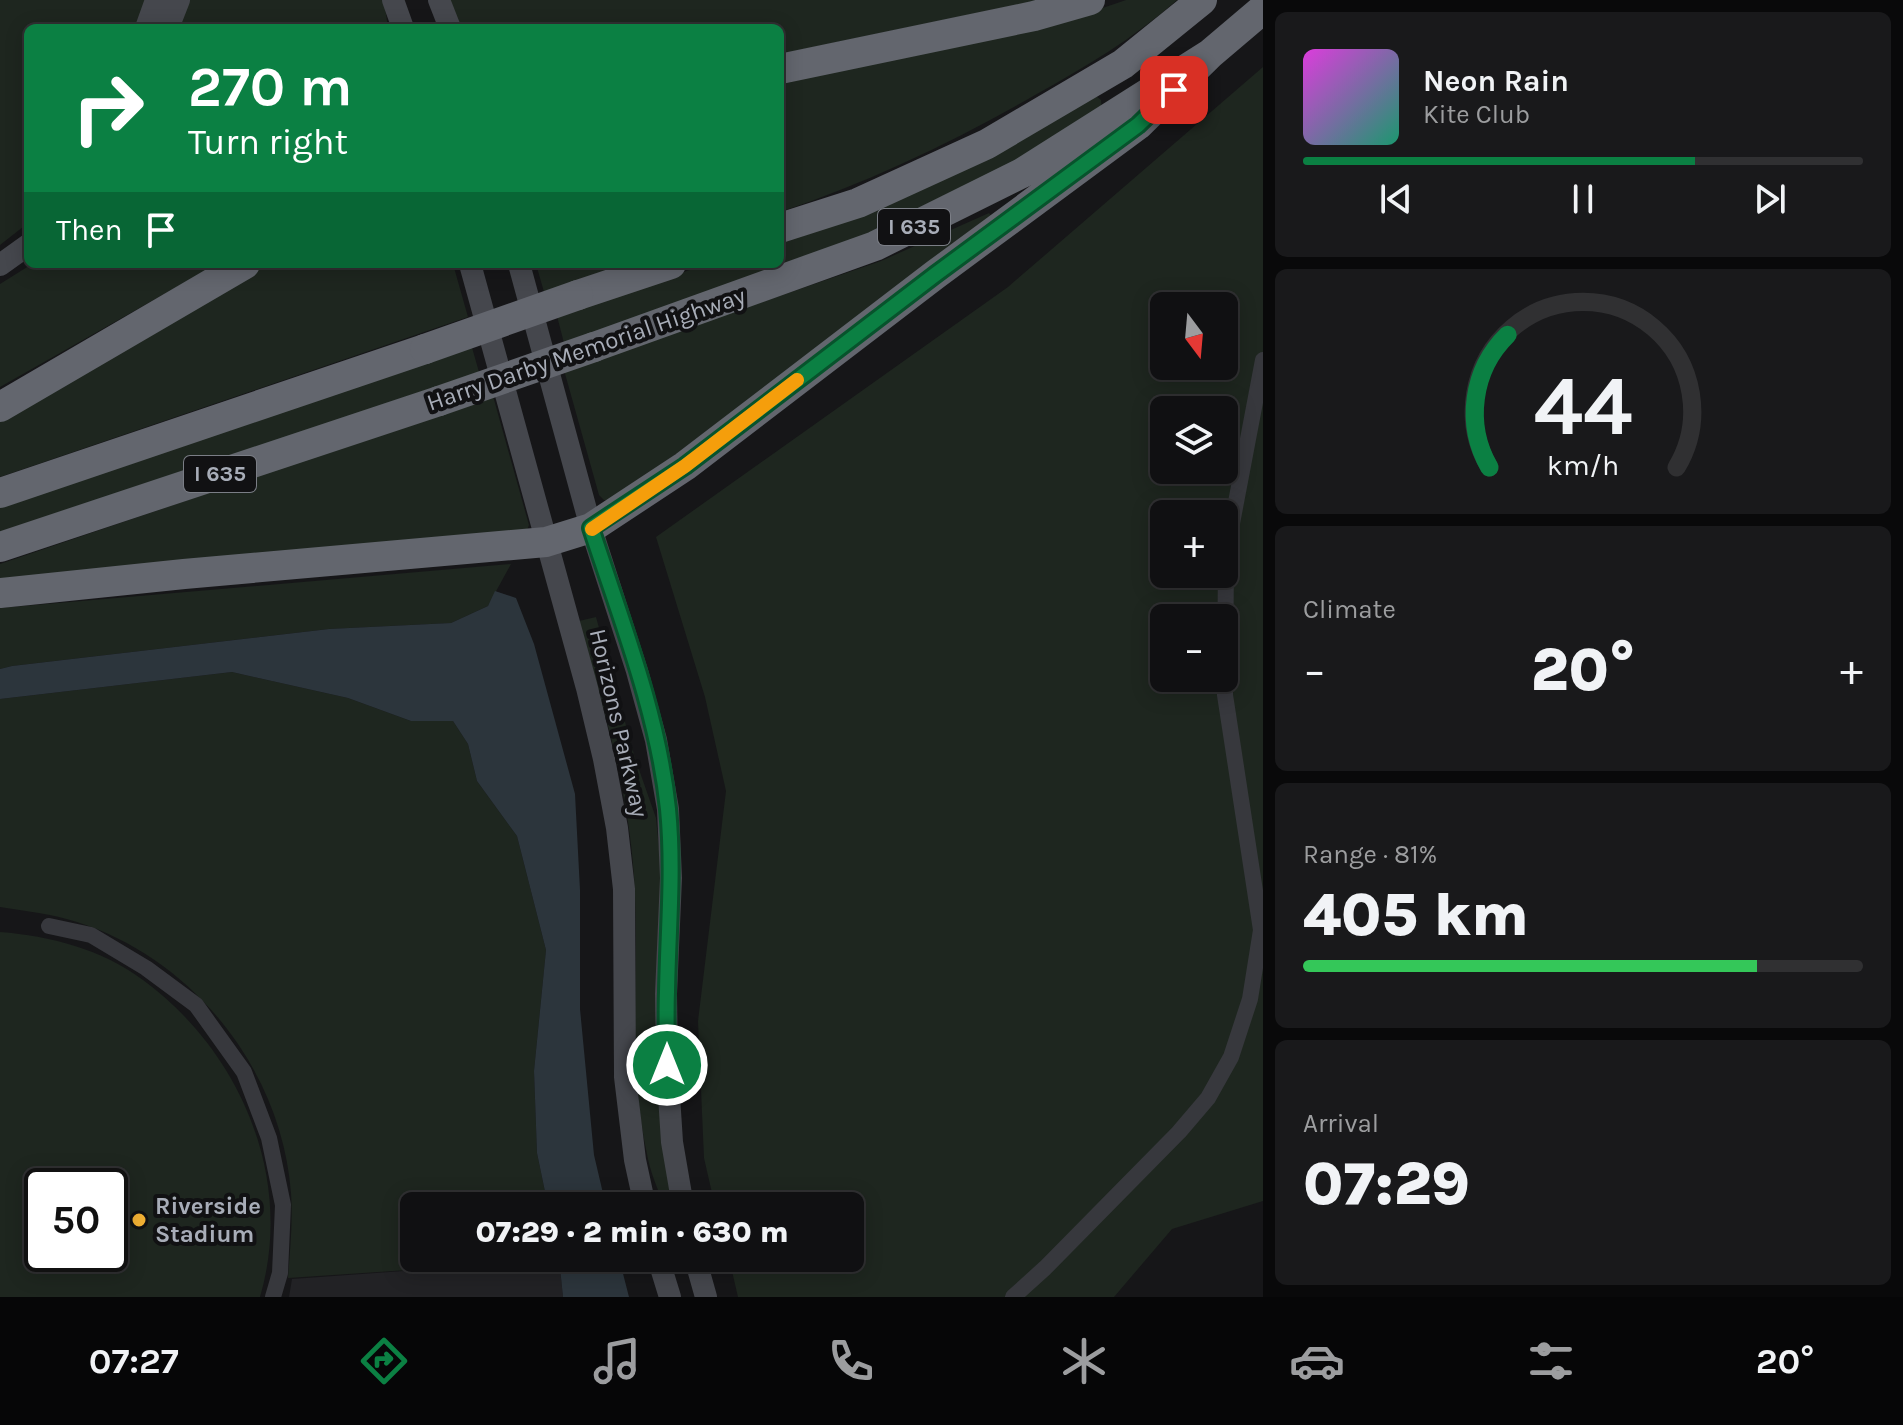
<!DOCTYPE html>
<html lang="en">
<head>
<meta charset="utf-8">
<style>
  :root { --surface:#101012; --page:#19191b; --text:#f1f3f6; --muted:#9c9d9f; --line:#303032; --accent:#0b8043 }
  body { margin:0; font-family:Karla,sans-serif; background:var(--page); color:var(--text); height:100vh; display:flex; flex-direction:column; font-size:30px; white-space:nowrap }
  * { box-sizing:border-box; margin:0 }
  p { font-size:26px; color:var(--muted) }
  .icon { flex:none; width:44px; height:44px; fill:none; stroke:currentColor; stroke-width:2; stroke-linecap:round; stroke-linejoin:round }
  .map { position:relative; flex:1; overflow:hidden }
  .side { display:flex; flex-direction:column; gap:12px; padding:12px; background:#09090a; width:640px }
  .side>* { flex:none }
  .hud { position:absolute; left:24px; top:24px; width:760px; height:244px; border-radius:12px; box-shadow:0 4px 20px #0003,0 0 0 2px var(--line); background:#0b8043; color:#fff; overflow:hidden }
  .needle { width:52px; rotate:164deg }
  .controls { position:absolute; left:1150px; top:292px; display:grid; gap:16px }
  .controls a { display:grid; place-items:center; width:88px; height:88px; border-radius:12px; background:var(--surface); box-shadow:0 4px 20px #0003,0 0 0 2px var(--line); font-size:40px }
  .speed { position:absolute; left:24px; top:1168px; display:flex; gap:16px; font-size:40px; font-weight:700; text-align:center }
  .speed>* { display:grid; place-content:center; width:104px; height:104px; border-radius:50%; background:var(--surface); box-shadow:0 4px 20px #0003,0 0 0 2px var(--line); line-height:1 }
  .speed .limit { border:4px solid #111; border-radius:12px; background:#fff; color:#111 }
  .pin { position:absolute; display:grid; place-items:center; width:68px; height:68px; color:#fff; margin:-34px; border-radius:16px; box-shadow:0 4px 12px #0006 }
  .me { position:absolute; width:88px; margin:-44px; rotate:0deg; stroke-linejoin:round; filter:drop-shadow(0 0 6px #0008) }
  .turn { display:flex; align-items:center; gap:28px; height:168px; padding:0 32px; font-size:36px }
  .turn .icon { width:104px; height:104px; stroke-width:2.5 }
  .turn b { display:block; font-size:56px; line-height:68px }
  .then { display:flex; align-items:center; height:76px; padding:0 32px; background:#0003; gap:16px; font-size:30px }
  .big { font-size:60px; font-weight:800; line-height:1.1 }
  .side .tile { flex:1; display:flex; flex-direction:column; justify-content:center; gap:12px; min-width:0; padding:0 28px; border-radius:12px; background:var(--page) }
  .side .dial { align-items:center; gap:0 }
  .dial svg { height:208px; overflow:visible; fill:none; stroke:var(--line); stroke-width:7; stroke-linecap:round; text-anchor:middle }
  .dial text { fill:var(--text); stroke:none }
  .song { display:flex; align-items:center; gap:24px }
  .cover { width:96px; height:96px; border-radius:12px; background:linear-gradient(135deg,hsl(300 70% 55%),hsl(160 70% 35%)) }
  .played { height:8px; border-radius:4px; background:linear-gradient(90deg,var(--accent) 70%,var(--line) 70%) }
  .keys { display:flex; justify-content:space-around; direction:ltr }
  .heat { display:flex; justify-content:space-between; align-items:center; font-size:44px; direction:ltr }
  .charge { height:12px; border-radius:6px; background:linear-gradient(90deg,#34c759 81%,var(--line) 0) }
  .trip { position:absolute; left:400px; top:1192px; width:464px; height:80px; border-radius:12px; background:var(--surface); box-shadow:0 4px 20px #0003,0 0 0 2px var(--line); font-weight:800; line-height:80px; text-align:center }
  .tab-bar { display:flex; height:128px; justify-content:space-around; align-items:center; background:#060607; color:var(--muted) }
  .tab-bar .icon { width:56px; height:56px }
  .tab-bar .current { color:var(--accent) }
  .tab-bar b { font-size:36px; color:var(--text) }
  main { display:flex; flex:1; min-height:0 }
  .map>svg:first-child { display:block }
</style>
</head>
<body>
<main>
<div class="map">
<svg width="1263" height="1297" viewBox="0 0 1263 1297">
  <rect width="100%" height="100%" fill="#161618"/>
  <path fill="#222225" d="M548,1258H559L563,1297H289L292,1279L543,1261Z"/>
  <path fill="#1e261f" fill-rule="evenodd" d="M0,0H146L136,28H28V223L0,245Z
    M187,0H384L388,28H177Z
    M448,0H1040L780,54V28H457Z
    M1126,0H1177C1134,38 1084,68 1035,95C953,142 869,182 780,212V81L1085,14Z
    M1263,67V1201L1172,1229L1114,1297H738L729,1258H850V1206H715L704,1158L698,1021L726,791L705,697L656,537L1008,287ZM1164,306H1224V366H1164ZM1164,410H1224V470H1164ZM1164,514H1224V574H1164ZM1164,618H1224V678H1164Z
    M1096,96L1101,100L1102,113L914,219L564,343L557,316L707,264H780V239Z
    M989,213L993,218L613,501L604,500L599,495L564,370L881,261Z
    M32,264H217L0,387V284Z
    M267,264H453L468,317L0,477V417Z
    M536,264H626L544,292Z
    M471,344L479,372L0,535V506Z
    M493,396L529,525L527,530L0,582V564Z
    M511,564L488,606L451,623L329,629L12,666L0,669V608Z
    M596,617L635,758L656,818L662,879L677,1206H664C658,1189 650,1172 647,1154C627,1063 640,968 634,876C628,788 603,705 579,621Z
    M232,672L348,698L411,721H453L468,744L477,781L517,836L546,950L534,1071L537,1153L548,1206H414V1258H548L543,1261L288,1278C290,1250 293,1222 291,1193C282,1071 194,959 77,922C52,914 26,911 0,907V699Z
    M0,932C50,936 102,949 143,980C240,1051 295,1178 260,1297H0ZM42,1186H110V1254H42Z"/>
  <path fill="#2c353c" d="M495,591L516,598L534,644L575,794L580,890V1009L594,1155L606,1206H548L537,1153L534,1071L546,950L517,836L477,781L468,744L453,721H411L348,698L232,672L0,699V669L12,666L329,629L451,623L488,606Z
    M559,1258H619L629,1297H563Z"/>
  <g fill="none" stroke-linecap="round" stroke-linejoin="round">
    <path stroke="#37383d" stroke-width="16" d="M49,926L91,935L146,968L196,1005L244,1072L269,1138L283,1205L280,1273L273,1297
      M1013,1297L1045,1268L1179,1132L1208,1098L1231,1057L1250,999L1261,930L1225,695L1226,555L1263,360"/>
    <path stroke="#45474d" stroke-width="22" d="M393,0L403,28
      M439,0L450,28
      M146,28L156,0
      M168,28L179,0
      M470,264L587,688L604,759L617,828L624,889L625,1077L635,1160L645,1206
      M519,264L591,528L637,671L656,740L668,809L671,878L666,994L667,1065L672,1142L683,1206
      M0,265L28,245
      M658,1258L670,1297
      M695,1258L706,1297"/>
    <path stroke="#63666e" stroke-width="30" d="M780,69L1034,16L1090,0
      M780,228L858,203L987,144L1123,64L1202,0
      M578,295L671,264
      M594,347L875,246L1022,173L1210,54L1263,9
      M0,407L245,264
      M0,493L425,349
      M0,547L439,401
      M0,593L184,574L546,542L591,528L685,466L936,274L1138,125L1210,54"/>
    <path stroke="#63666e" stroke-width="30" d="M425,349L578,295
      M439,401L594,347"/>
  </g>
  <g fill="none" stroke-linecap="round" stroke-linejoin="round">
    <g stroke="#07532c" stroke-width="20">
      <path id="route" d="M667,1065C667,1041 666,1016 667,992C668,931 674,870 668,809C658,713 621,620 591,528L685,466L936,274L1138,125L1174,90"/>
    </g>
    <use href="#route" stroke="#0b8043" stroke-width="14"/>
    <path stroke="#f59e0b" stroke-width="14" d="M592,529L685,466L797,380"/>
  </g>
  <circle fill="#f2b134" stroke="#111113" stroke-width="3" cx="139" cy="1220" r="8"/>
  <g text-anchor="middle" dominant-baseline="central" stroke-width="8" stroke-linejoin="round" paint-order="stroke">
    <g fill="#111113" stroke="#7b7e86" stroke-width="2">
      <rect x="878" y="209" width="72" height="36" rx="6"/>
      <rect x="184" y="456" width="72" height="36" rx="6"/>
    </g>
    <g font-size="22" font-weight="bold" fill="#a8adb8">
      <text x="914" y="227">I 635</text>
      <text x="220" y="474">I 635</text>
    </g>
    <g font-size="24" fill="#a8adb8" stroke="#111113">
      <text transform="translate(586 349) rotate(-19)">Harry Darby Memorial Highway</text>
      <text transform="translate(619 723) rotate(77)">Horizons Parkway</text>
    </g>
    <g font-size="24" font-weight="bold" fill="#a8adb8" stroke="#111113" text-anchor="start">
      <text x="155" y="1206">Riverside<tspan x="155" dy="28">Stadium</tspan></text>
    </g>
  </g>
</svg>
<div class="controls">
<a><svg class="needle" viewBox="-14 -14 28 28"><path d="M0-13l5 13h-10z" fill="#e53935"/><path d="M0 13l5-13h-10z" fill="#9c9d9f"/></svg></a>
<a><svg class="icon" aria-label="layers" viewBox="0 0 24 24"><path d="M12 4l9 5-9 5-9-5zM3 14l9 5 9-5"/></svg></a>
<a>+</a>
<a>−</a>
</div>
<div class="speed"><div class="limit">50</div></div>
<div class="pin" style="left:1174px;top:90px;background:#d93025"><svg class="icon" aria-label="arrive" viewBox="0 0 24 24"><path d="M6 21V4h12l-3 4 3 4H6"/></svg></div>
<svg class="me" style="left:667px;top:1065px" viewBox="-20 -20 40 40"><circle r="17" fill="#0b8043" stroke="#fff" stroke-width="3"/><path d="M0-11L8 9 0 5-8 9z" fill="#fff"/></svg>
<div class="trip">07:29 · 2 min · 630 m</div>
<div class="hud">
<div class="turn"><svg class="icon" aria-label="right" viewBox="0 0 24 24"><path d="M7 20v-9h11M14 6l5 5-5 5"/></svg><div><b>270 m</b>Turn right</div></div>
<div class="then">Then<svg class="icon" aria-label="arrive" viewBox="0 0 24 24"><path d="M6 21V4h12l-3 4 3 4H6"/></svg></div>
</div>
</div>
<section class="side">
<div class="tile">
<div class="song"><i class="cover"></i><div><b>Neon Rain</b><p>Kite Club</p></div></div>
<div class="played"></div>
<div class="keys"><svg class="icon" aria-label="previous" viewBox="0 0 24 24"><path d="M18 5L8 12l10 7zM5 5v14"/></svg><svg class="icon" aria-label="pause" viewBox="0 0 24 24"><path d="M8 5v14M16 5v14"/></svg><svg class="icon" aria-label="next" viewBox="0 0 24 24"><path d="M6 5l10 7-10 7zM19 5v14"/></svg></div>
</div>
<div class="tile dial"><svg viewBox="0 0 100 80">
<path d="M14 69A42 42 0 1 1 86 69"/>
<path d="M14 69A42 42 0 0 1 21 18" stroke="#0b8043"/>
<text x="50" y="56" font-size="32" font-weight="700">44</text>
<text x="50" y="72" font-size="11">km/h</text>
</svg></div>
<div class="tile"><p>Climate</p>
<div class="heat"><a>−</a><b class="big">20°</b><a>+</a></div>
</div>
<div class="tile"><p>Range · 81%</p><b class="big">405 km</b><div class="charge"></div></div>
<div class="tile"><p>Arrival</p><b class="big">07:29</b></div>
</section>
</main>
<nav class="tab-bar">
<b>07:27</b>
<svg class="icon current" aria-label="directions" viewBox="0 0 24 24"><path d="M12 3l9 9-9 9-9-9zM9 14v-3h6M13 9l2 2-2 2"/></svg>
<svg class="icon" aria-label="music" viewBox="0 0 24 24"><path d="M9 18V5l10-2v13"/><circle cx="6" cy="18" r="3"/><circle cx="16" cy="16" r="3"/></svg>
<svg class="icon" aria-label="phone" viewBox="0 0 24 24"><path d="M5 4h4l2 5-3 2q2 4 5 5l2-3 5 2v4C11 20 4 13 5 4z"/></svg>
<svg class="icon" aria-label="climate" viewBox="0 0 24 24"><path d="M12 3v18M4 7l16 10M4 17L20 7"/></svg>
<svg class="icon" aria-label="car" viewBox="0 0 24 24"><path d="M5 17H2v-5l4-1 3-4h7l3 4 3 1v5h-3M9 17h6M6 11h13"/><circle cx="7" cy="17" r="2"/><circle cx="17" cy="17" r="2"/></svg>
<svg class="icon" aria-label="filters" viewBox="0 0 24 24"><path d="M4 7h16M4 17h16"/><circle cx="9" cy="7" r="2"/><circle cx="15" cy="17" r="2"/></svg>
<b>20°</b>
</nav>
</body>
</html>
